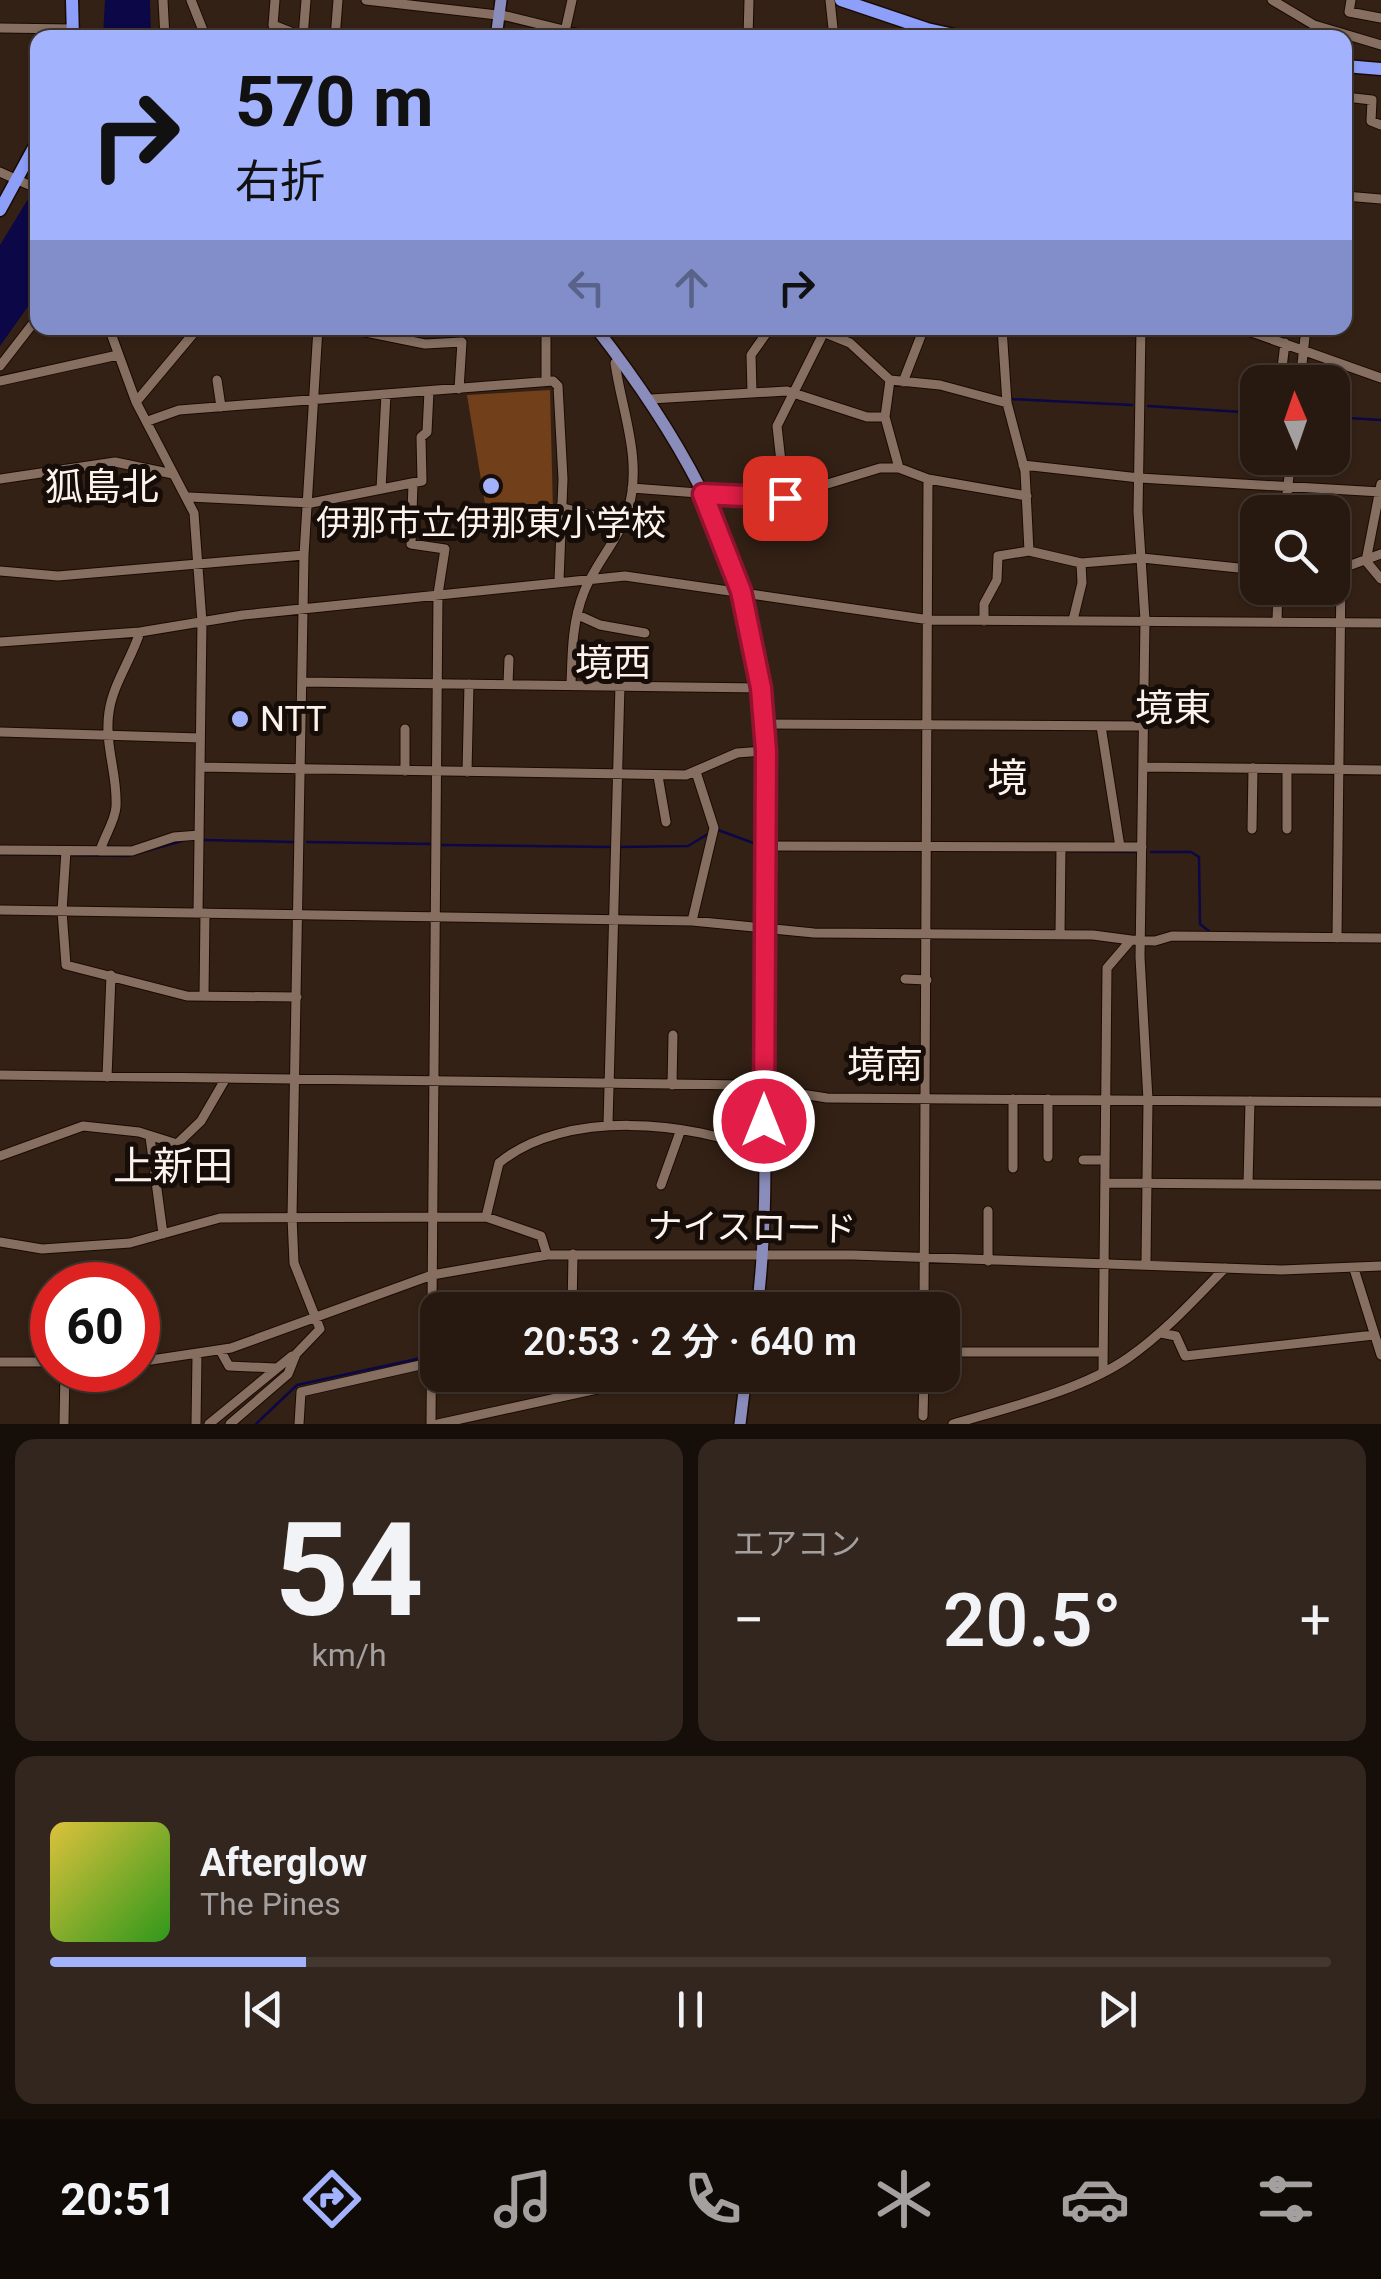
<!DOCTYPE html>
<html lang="ja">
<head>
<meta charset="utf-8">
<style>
  :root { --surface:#271910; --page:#33261e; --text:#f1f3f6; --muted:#a4a09f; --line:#433830; --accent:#a2b2fd }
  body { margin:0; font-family:Roboto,"Noto Sans JP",sans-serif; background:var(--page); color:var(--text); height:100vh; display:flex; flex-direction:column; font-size:38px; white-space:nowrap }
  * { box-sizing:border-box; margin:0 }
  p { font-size:32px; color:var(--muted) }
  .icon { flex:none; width:55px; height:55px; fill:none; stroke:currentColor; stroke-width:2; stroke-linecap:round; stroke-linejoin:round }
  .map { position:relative; height:1424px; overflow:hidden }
  .details { display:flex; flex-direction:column; gap:15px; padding:15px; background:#150e09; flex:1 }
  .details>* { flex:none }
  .guide { position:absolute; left:30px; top:30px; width:1322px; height:305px; border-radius:20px; box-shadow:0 2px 8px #0004,0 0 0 2px var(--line); background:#a2b2fd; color:#111; overflow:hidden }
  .needle { width:65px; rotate:358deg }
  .fabs { position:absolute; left:1240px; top:365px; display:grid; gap:20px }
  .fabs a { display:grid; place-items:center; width:110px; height:110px; border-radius:20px; background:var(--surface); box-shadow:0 2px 8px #0004,0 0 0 2px var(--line); font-size:50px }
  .speed { position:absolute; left:30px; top:1262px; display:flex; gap:20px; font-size:50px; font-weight:700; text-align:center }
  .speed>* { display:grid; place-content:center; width:130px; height:130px; border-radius:50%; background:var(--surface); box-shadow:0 2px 8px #0004,0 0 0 2px var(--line); line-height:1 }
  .speed .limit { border:15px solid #d22; background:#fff; color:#111 }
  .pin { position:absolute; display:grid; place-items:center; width:85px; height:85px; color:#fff; margin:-42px; border-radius:20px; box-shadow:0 5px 15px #0006 }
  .me { position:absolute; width:110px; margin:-55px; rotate:0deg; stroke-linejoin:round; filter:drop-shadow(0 0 8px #0008) }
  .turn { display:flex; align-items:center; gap:35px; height:210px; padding:0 40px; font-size:45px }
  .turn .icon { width:130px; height:130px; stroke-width:2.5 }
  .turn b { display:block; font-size:70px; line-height:85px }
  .lanes { display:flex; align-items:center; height:95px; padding:0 40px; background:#0003; justify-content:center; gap:50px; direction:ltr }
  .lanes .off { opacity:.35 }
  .big { font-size:75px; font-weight:600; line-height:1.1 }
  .details .widget { flex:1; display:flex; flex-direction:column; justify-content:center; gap:15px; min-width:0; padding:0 35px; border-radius:20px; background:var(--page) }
  .details .dial { align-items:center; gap:0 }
  .dial b { font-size:130px; line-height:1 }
  .song { display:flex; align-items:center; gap:30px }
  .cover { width:120px; height:120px; border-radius:15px; background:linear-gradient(135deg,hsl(50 70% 55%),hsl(110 70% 35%)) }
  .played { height:10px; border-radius:5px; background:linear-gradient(90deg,var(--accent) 20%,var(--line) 20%) }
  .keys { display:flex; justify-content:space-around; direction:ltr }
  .heat { display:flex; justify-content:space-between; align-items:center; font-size:55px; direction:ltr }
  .details .tiles { flex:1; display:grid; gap:15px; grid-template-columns:1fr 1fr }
  .widget:last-child { grid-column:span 2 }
  .trip { position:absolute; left:420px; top:1292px; width:540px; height:100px; border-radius:20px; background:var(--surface); box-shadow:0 2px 8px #0004,0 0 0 2px var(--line); font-weight:600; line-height:100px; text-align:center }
  .tab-bar { display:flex; height:160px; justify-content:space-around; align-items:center; background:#100a06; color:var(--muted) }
  .tab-bar .icon { width:70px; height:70px }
  .tab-bar .active { color:var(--accent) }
  .tab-bar b { font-size:45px; color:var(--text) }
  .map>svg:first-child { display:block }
</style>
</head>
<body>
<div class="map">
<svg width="1381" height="1424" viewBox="0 0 1381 1424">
  <rect width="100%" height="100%" fill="#342115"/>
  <path fill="#723f1b" d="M550,390L553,511L542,521L489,528L467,395Z"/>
  <path fill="#0c0746" d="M105,0H150L151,37H103Z
    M37,198V294L0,346V245L28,199L35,203Z"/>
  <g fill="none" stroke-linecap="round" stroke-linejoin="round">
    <path stroke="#0c0746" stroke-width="2.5" d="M1009,399L1132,405
      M1148,406L1258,413
      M1332,417L1381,420
      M718,830L759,845
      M204,840L293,842
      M307,842L431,844
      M439,845L611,847
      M619,847L688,846L708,834
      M1067,851L1135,852
      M1151,852H1191L1199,857L1200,924L1210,932
      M0,854L128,856L182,841
      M256,1424L297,1385L426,1357"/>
    <g stroke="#1b0a02" stroke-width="11">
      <path id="minor" d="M163,0L165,38
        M191,0L206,38
        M275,0L273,25L306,38
        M366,0L506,16L596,38
        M830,0L834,38
        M1272,0L1314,25L1381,45
        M1351,0L1349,12L1381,18
        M0,28L73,29
        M564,36L572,0
        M303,37L306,0
        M335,38L338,0
        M748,38L749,0
        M1345,97L1372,100L1371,121L1381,125
        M0,172L38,189
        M1345,196L1381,199
        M109,328L136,402L194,513L202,622L198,913
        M346,328L425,344L462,342L459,389
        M813,328L850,343L890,380L940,385L1007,403
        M1141,328L1138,512L1145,620L1140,957L1148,1100L1146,1262
        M1240,328L1381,378
        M600,333L636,328
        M0,366L38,317
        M1281,376L1285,343
        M217,380L221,407
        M890,380L885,417L899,468
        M0,381L118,355
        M546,381V328
        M903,382L924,328
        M1300,382L1306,328
        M752,392L751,355L768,331
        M651,399L787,391L867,417H885
        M136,402L198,328
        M148,421L179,410L553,381L558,386L563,479L559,581
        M1023,465L1139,478L1381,492
        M0,479L115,462L173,474
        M928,479L1027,496
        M413,483L411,544L445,549L438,594L431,1424
        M632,488L778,499L880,468H899L928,479L924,1310
        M381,489L386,394
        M189,497L311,503L422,481L421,437L427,432L429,391
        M785,498L777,426L824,332
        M560,507L621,523
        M1285,512L1291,458
        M1029,551L1081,563L1142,558L1258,570
        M1366,561L1381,484
        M1366,561L1381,579
        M0,571L58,576L304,555
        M1332,572L1381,554
        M578,615L600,625L645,633
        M1073,620L1082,583L1081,563
        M984,621V604L997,580L998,556L1029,551L1025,471L1007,403L1002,328
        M1277,621L1278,588
        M0,642L140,632L243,615L625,576L930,620L1381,623
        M302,682L761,688
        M508,684L509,659
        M571,685C572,653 572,622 584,592C595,564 619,539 628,510C643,460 622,412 615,363L621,360
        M764,724L1144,726
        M1101,726L1120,847
        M405,729V771
        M0,732L200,738
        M200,767L686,775L737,753L765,751
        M1144,767L1381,770
        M467,772L469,684
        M658,776L666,822
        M1252,829L1253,768
        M1287,829V769
        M765,846L1142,847
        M0,850L132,851L174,837L199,835
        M66,851L62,911L66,965L187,996L297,997
        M100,851C104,837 115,821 116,807C118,775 104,745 109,712C113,684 131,660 140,632
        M0,910L692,921L814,933L1093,935L1131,940
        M692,921L714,828L696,772
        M1060,934L1061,847
        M1337,938L1341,573
        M905,979L927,980
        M204,996L205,913
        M0,1075L744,1085L827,1098L1381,1102
        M107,1077L111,975
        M672,1085L673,1035
        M1013,1099V1168
        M1048,1099V1157
        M608,1124L620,685
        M150,1137L163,1234
        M0,1156L83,1126L139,1132L177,1144L201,1121L226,1078
        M1083,1160H1105
        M1105,1183L1381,1185
        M1248,1184L1250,1101
        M661,1185L680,1132
        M486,1217L499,1163C564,1109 692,1120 764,1153
        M0,1242L42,1249L130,1243L220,1218L486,1217L541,1236L547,1255
        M988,1261V1211
        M1354,1269L1381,1355
        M572,1310L573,1254
        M1161,1333L1176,1336L1185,1356L1374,1335
        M220,1350L229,1366L276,1368
        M942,1352H1102
        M0,1362H52
        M138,1362L231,1348L432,1275L547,1255H853L1281,1270L1381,1266
        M1103,1372L1107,968L1131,940L1155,941L1172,936L1381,938
        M573,1375V1394
        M923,1416L924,1375
        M64,1424L65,1370
        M196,1424L197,1356
        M209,1424L292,1356
        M230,1424L288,1374L296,1354L320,1329L294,1263L292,1217L304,555L318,328
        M299,1424L301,1392L438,1361
        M438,1424L661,1375
        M953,1424C1007,1408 1082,1390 1128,1358C1165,1332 1194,1300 1225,1268"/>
    </g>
    <g stroke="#1b0a02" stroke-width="14">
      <path id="major" d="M496,38L501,0
        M596,328C673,427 740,538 759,665C775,775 764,889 764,999C763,1102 770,1208 757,1310
        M740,1424L746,1375"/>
    </g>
    <g stroke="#1b0a02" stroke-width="15">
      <path id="highway" d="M72,0L73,38
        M841,0L927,29L968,38
        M1345,66L1381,69
        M0,210L38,140"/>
    </g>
    <use href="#minor" stroke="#866f61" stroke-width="9"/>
    <use href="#major" stroke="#8a8cbc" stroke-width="11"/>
    <use href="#highway" stroke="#8d9ff9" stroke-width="12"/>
  </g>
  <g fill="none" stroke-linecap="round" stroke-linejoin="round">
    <g stroke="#92132f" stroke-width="25">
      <path id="route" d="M764,1121L766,751L761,688L741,591L703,494L785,498"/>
    </g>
    <use href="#route" stroke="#e11d48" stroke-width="18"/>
  </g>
  <g fill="#a2b2fd" stroke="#160d08" stroke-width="4">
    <circle cx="491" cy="486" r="10"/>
    <circle cx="240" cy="719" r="10"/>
  </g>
  <g text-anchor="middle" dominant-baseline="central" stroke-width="10" stroke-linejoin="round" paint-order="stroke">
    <g font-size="35" fill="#fdf2ec" stroke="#160d08">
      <text x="491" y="523">伊那市立伊那東小学校</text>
      <text x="260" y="719" text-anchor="start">NTT</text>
    </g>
    <g font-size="35" fill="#fdf2ec" stroke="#160d08">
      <text transform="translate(752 1228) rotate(1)">ナイスロード</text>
    </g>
    <g font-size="38" fill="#fdf2ec" stroke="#160d08">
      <text x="102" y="487">狐島北</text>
      <text x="613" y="663">境西</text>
      <text x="1173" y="708">境東</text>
      <text x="885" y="1065">境南</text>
    </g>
    <g font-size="40" fill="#fdf2ec" stroke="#160d08">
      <text x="1007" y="778">境</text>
      <text x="173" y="1166">上新田</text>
    </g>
  </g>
</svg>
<div class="fabs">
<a><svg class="needle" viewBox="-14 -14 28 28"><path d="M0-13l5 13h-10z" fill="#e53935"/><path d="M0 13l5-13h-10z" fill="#a4a09f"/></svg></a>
<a><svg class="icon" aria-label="search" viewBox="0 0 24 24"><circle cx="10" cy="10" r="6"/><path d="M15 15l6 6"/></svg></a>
</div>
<div class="speed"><div class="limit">60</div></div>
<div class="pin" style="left:785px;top:498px;background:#d93025"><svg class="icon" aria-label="arrive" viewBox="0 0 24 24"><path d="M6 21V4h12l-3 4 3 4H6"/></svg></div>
<svg class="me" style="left:764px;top:1121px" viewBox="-20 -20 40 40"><circle r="17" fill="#e11d48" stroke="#fff" stroke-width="3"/><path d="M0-11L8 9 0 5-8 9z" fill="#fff"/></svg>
<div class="trip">20:53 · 2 分 · 640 m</div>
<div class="guide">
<div class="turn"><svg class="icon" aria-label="right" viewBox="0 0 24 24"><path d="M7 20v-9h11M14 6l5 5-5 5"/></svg><div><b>570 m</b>右折</div></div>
<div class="lanes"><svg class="icon off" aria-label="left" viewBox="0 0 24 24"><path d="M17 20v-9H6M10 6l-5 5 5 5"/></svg><svg class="icon off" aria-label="ahead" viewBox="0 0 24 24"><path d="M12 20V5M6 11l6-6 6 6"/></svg><svg class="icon" aria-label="right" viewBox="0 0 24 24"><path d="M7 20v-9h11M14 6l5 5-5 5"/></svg></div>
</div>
</div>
<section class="details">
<div class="tiles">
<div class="widget dial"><b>54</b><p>km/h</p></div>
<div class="widget"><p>エアコン</p>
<div class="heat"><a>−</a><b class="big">20.5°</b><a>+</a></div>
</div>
<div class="widget">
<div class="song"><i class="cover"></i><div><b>Afterglow</b><p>The Pines</p></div></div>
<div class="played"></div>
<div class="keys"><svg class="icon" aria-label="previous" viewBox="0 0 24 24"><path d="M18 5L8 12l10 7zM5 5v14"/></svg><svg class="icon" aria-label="pause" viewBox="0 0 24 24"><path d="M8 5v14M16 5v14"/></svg><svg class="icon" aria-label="next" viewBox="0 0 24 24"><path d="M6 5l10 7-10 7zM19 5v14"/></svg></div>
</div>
</div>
</section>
<nav class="tab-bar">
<b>20:51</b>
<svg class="icon active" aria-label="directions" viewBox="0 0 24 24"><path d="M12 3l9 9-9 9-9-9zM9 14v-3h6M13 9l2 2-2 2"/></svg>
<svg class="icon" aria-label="music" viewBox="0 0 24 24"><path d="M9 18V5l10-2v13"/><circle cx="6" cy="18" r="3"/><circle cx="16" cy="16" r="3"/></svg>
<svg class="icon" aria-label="phone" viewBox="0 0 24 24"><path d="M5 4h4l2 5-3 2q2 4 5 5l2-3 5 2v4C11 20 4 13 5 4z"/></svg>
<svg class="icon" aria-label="climate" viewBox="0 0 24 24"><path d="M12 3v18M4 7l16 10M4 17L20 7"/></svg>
<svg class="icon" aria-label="car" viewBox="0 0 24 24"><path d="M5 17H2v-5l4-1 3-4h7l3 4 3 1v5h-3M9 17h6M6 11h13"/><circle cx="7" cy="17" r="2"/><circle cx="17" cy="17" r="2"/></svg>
<svg class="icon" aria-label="filters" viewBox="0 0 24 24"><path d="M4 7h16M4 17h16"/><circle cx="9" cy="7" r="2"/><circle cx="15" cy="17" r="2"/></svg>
</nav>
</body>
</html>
